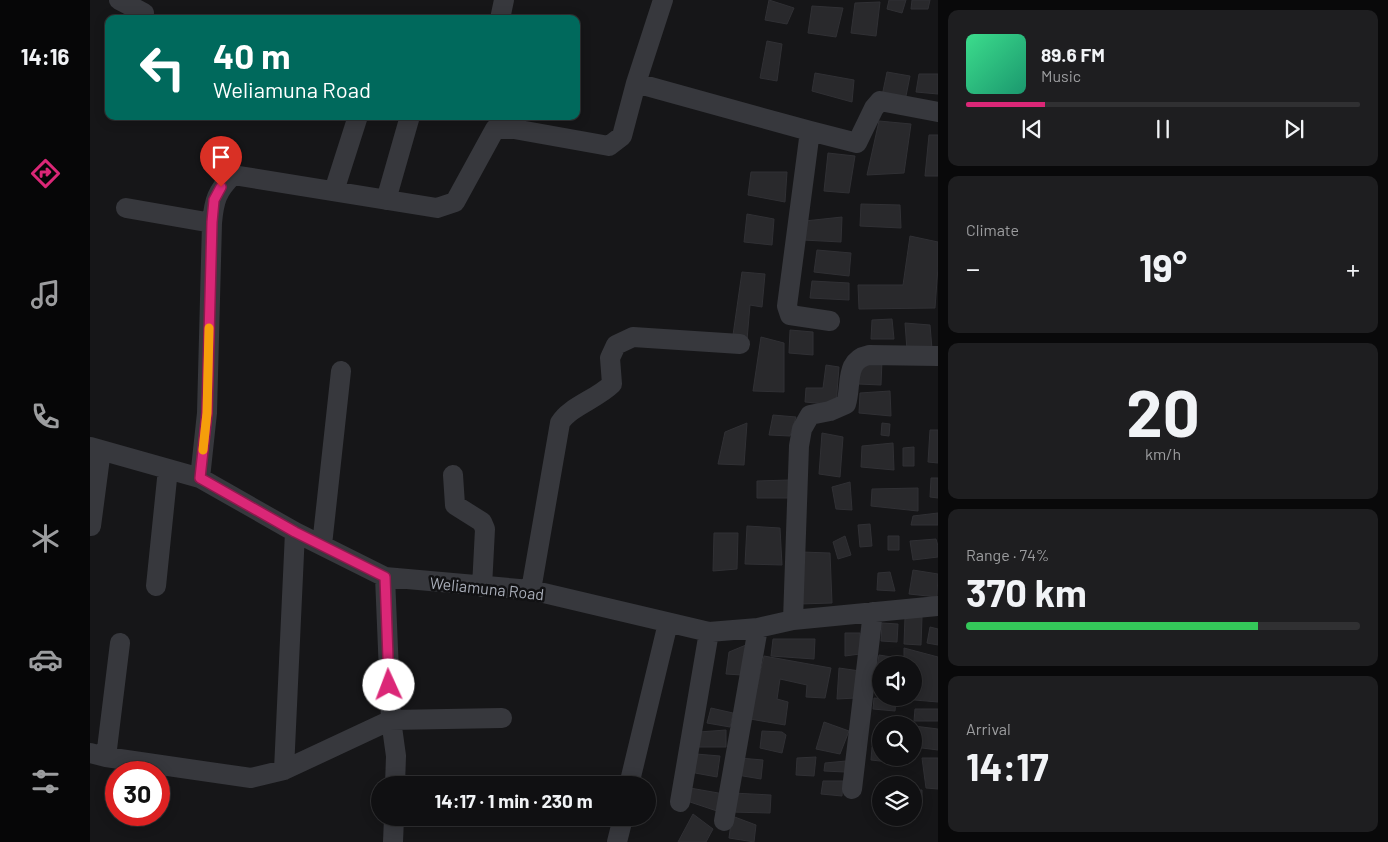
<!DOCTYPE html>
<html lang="en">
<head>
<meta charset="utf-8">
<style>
  :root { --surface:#101012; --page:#1e1e20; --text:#f1f3f6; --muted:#9c9d9f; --line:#303032; --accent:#db2777 }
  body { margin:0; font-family:Barlow,sans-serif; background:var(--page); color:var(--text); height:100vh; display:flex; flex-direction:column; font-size:19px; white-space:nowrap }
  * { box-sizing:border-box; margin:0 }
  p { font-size:16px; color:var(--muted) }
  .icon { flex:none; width:28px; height:28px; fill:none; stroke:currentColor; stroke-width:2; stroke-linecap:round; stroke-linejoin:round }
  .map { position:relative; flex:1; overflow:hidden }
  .side { display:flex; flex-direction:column; gap:10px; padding:10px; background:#09090a; width:450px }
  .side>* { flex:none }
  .hud { position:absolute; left:15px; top:15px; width:475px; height:105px; border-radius:10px; box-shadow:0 2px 12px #0003,0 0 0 1px var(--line); background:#00695c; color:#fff; overflow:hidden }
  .fabs { position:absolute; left:782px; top:656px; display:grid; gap:10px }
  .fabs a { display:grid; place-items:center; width:50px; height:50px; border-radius:50%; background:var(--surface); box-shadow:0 2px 12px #0003,0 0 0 1px var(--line); font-size:25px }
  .speed { position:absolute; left:15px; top:761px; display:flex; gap:10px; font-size:25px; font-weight:700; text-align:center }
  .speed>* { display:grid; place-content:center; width:65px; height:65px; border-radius:50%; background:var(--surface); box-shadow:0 2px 12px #0003,0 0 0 1px var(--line); line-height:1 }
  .speed .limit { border:8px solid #d22; background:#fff; color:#111 }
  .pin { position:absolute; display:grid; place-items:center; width:42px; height:42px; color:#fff; margin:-51px -21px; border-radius:50% 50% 50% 0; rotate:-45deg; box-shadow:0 0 5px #0007 }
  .pin .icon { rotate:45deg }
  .me { position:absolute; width:55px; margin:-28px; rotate:358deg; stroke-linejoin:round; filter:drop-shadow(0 0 4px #0008) }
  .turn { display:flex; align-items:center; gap:18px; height:105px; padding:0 25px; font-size:22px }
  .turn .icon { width:65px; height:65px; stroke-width:2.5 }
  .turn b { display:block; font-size:35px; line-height:42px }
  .big { font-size:38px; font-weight:700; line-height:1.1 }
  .side .card { flex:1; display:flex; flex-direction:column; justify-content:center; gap:8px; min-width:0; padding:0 18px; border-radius:10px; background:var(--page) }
  .side .dial { align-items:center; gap:0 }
  .dial b { font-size:65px; line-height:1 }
  .song { display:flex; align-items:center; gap:15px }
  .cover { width:60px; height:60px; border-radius:8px; background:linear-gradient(135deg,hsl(150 70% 55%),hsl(160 70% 35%)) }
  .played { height:5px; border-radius:2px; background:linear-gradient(90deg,var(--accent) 20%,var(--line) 20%) }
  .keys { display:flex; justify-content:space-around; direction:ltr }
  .heat { display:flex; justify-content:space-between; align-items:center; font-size:28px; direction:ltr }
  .charge { height:8px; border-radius:4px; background:linear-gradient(90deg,#34c759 74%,var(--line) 0) }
  .trip { position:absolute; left:281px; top:776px; width:285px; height:50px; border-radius:25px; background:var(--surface); box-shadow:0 2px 12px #0003,0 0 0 1px var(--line); font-weight:700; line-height:50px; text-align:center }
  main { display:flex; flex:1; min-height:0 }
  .menu { display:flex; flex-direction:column; width:90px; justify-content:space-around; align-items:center; background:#060607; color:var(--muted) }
  .menu .icon { width:35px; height:35px }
  .menu .selected { color:var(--accent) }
  .menu b { font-size:22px; color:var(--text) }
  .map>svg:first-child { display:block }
</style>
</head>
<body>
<main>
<nav class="menu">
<b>14:16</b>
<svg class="icon selected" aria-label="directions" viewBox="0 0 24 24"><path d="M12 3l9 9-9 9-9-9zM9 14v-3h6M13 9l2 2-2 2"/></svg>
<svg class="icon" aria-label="music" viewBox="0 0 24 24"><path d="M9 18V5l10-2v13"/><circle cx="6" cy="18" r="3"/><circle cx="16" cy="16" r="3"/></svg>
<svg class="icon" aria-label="phone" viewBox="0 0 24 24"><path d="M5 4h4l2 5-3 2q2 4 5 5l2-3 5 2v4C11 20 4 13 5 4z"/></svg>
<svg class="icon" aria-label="climate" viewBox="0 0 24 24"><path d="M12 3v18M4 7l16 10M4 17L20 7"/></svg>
<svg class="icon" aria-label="car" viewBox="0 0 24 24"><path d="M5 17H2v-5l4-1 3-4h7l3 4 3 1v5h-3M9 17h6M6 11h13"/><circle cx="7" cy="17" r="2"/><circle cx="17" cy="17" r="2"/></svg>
<svg class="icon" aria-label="filters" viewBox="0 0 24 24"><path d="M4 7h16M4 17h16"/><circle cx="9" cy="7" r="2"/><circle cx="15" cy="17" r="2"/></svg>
</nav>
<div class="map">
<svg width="848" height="842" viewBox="0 0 848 842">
  <rect width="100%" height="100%" fill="#161618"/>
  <path fill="#29292c" stroke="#303034" d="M679,0L704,8L697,24L675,20Z
    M799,0H816L812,13L797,9Z
    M822,0H840L838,9H821Z
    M790,2L786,36L761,33L765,3Z
    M722,6L753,8L746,37L718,33Z
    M677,41L692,44L687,81L670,78Z
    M797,72L820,76L815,101L792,96Z
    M725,73L764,80L762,102L722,91Z
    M829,74H848V94L826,92Z
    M789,121L821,124L814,173L777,175Z
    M839,135H848V176H835Z
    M738,153L765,156L759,193L734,191Z
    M661,172H697L695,202L658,195Z
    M771,204L810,205L811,228L770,226Z
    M657,214L684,219L682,245L654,242Z
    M752,217L751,242L713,240L715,221Z
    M820,236L848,242V267L845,308L769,309L768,285H813Z
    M727,250L761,253L759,276L724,272Z
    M652,272L675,274L672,307L660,305L657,340L643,335Z
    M722,281L759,283V300L720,298Z
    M802,319L804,339H781L782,320Z
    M815,323L840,325L842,349L817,350Z
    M700,330L723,332V355L699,353Z
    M671,337L694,343V392L663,391Z
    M792,360L791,385L768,384L771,364Z
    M736,365L749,367L746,405L715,402L716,388H733Z
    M800,391L801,416L769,413L770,393Z
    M683,415L706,417L700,436L679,435Z
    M657,423L654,465L628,464L635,432Z
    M792,423L800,424L799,436L791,435Z
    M840,430H848V463L838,462Z
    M732,433L753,437L750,477L729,474Z
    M803,443L804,470L771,467L772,446Z
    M824,447V466H813V448Z
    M841,478H848V498L840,497Z
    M699,480V498H667V481Z
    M760,482L762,510L746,509L742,487Z
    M828,488V511L781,506L782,489Z
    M848,513V525H821L823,516Z
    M780,524L782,546L770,547L768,525Z
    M657,526L690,528L692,565L655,564Z
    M624,533H648L647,569L623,571Z
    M755,536L761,555L748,559L743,542Z
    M798,536H809V550H798Z
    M846,539L848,546V557L823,560L820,541Z
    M711,552L740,553L742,603L709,604Z
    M823,570L848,574L847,597L819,594Z
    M800,572L805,591L787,590L788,573Z
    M815,617H832L831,645L814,644Z
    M792,623L808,624L807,642L791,641Z
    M840,627L848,629V645L837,643Z
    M755,633H770V654L755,656Z
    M683,639H725L724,659L681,656Z
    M656,645L652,675L636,674L639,652Z
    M814,648L848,657V702L813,699V698H824V665H814Z
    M789,655L808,658L807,665H791V668L787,667Z
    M674,656L741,668L735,698L716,697L717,685L690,679L687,699L698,702L695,725L660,719Z
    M749,668L770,671L766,698L747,699Z
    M784,698L806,700L805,711L783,709Z
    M621,708L643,713L640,727L617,723Z
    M825,709H848V721H824Z
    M734,722L759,731L750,754L726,749Z
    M824,726L848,729V750L824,747Z
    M636,730V747H609V732Z
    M672,731L692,732L696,735L692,753L670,748Z
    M782,747L791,748V758H799V762L781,760Z
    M606,754L630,756L627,777L605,773Z
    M726,757L724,776L706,775L707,758Z
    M649,758L673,760L671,779L647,775Z
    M832,758H848V789L836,788Z
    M756,761L755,772L734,771L735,763Z
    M733,781H753L752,796L731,794Z
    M600,788L634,794L630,812L597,801Z
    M824,790H832V803L824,802Z
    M643,793L681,795L680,813L640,812Z
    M603,814L623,829L616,842H588Z
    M642,816L666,825L664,842L639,838Z"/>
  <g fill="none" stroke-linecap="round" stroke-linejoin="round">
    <path stroke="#37383d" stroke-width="20" d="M29,0L54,13
      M410,19L414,0
      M546,83L573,0
      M720,131L697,306L700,315L740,321
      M244,191L268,116
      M296,200L320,116
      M36,208L122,223
      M0,447L110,478L205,532L295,577L441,590L619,632L668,628L703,620L848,606
      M363,475L365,505L392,522L395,529L392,587
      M110,478L117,413L122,223C124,200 127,191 143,175L347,208L365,202L405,129H424L519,146L532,136L546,83L720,131L767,143L784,108L790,101L848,112
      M1,526L11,450
      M232,545L251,371
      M295,577L301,720L306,756L305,785
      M66,586L78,469
      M441,590L470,423C479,407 507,399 522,384L520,358L526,345L543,337L650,344
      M703,620L709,446L712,429L720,415L740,411L756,404C762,385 754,360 779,355L848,356
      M0,753L16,757L161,778L194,770L301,720L412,718
      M16,757L30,643
      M194,770L205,532
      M539,785L578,623
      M762,789L783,612
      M590,802L619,632
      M634,821L668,628
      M303,842L304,818
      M527,842L533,818"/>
  </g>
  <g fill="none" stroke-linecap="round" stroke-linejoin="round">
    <g stroke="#8e194d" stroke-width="12">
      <path id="route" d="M131,187L124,200L122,222L117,413L110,478L205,532L295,577L299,685"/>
    </g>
    <use href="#route" stroke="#db2777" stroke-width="9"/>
    <path stroke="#f59e0b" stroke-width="9" d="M113,450L117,413L119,328"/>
  </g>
  <g text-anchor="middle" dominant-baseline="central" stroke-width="5" stroke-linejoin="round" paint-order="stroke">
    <g font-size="16" fill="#a8adb8" stroke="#111113">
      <text transform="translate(397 588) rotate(6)">Weliamuna Road</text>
    </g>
  </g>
</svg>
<div class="fabs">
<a><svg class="icon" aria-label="sound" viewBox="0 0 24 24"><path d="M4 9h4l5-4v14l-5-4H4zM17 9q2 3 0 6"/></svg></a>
<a><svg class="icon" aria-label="search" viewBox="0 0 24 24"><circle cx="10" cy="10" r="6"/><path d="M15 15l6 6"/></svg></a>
<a><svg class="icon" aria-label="layers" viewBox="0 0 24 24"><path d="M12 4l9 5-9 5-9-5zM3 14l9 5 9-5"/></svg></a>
</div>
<div class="speed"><div class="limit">30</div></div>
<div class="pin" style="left:131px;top:187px;background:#d93025"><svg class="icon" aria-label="arrive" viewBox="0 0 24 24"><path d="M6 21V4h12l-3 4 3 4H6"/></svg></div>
<svg class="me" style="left:299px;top:685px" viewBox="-20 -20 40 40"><circle r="19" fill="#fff"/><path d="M0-13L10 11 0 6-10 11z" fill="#db2777"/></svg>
<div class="trip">14:17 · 1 min · 230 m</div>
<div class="hud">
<div class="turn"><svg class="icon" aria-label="left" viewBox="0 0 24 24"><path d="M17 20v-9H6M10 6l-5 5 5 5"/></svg><div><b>40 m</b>Weliamuna Road</div></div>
</div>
</div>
<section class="side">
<div class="card">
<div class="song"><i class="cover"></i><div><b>89.6 FM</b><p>Music</p></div></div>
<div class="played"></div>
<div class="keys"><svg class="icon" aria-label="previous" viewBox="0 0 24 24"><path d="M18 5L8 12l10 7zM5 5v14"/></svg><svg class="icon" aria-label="pause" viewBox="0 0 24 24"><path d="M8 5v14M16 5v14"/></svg><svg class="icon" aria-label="next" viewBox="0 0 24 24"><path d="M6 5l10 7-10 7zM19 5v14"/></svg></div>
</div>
<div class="card"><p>Climate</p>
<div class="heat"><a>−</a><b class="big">19°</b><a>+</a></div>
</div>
<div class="card dial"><b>20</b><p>km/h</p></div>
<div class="card"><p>Range · 74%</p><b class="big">370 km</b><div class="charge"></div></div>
<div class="card"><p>Arrival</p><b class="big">14:17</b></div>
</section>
</main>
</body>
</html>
